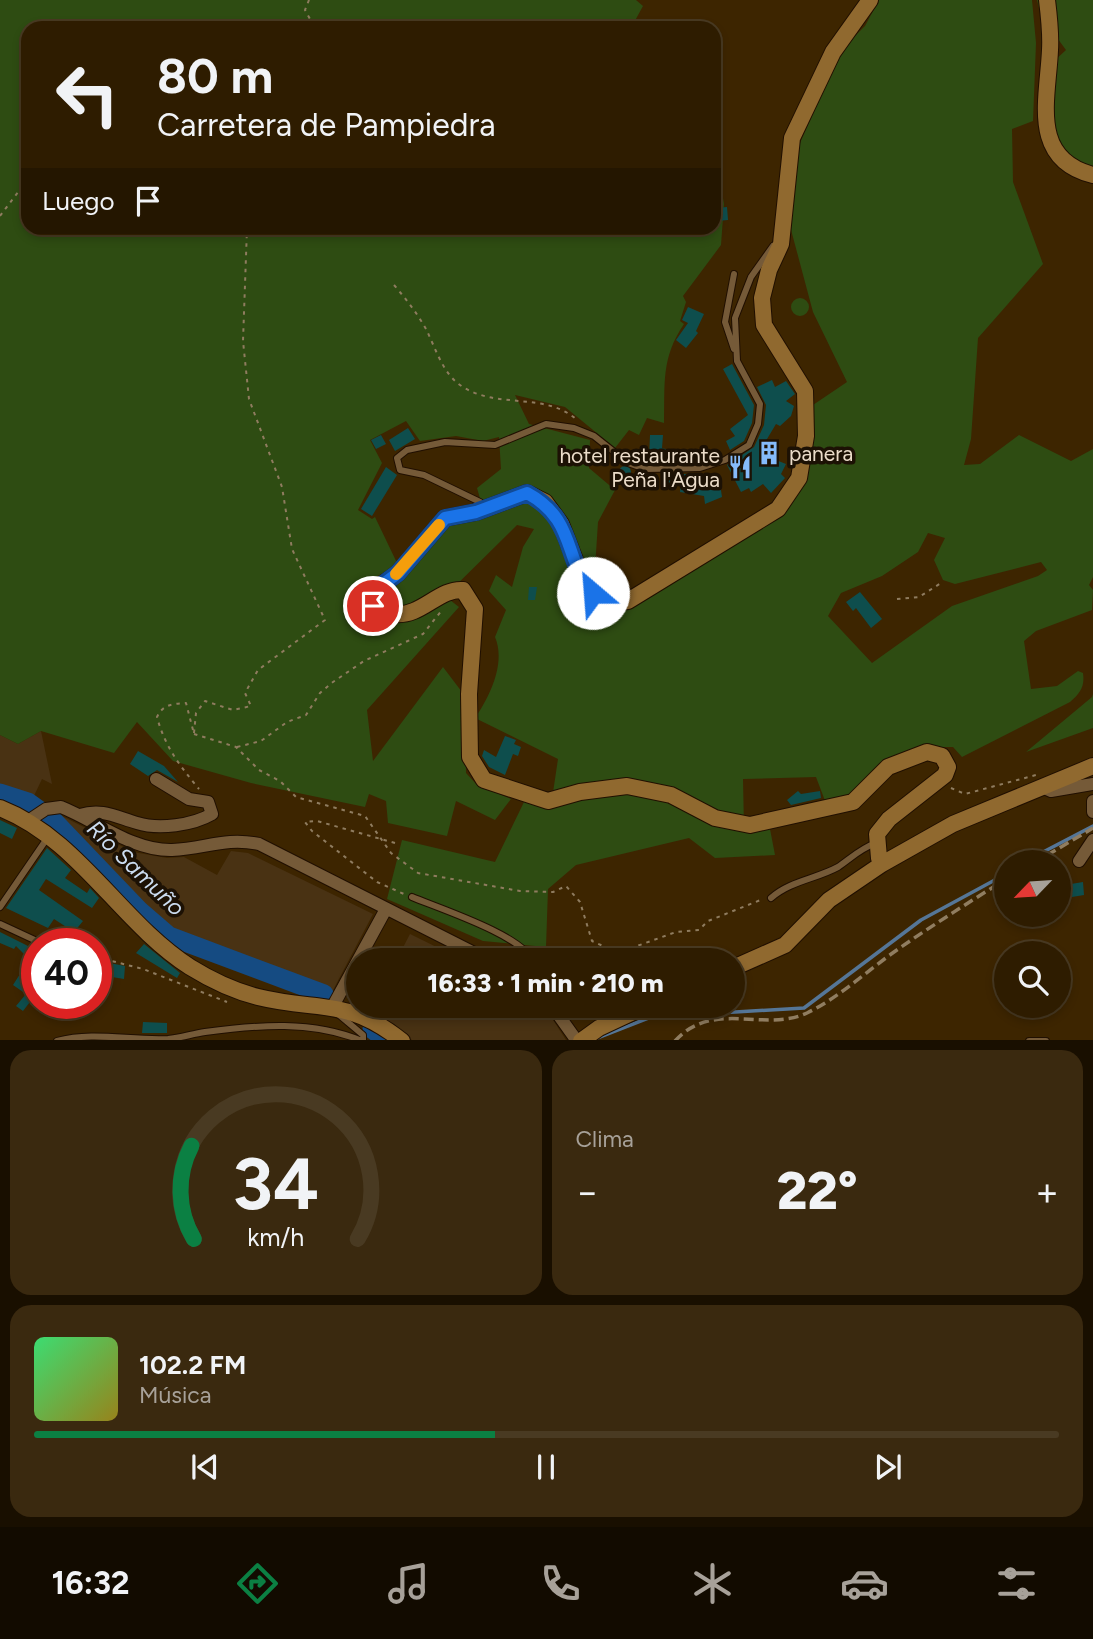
<!DOCTYPE html>
<html lang="es">
<head>
<meta charset="utf-8">
<style>
  :root { --surface:#2e1c00; --page:#3a290f; --text:#f1f3f6; --muted:#a7a199; --line:#493a22; --accent:#0b8043 }
  body { margin:0; font-family:Figtree,sans-serif; background:var(--page); color:var(--text); height:100vh; display:flex; flex-direction:column; font-size:26px; white-space:nowrap }
  * { box-sizing:border-box; margin:0 }
  p { font-size:23px; color:var(--muted) }
  .icon { flex:none; width:38px; height:38px; fill:none; stroke:currentColor; stroke-width:2; stroke-linecap:round; stroke-linejoin:round }
  .map { position:relative; height:1040px; overflow:hidden }
  .sheet { display:flex; flex-direction:column; gap:10px; padding:10px; background:#190f00; flex:1 }
  .sheet>* { flex:none }
  .top-card { position:absolute; left:21px; top:21px; width:700px; height:214px; border-radius:21px; box-shadow:0 4px 10px #0003,0 0 0 2px var(--line); background:#2e1c00; color:var(--text); overflow:hidden }
  .needle { width:46px; rotate:245deg }
  .buttons { position:absolute; left:994px; top:850px; display:grid; gap:14px }
  .buttons a { display:grid; place-items:center; width:77px; height:77px; border-radius:50%; background:var(--surface); box-shadow:0 4px 10px #0003,0 0 0 2px var(--line); font-size:35px }
  .speed { position:absolute; left:21px; top:928px; display:flex; gap:14px; font-size:35px; font-weight:700; text-align:center }
  .speed>* { display:grid; place-content:center; width:91px; height:91px; border-radius:50%; background:var(--surface); box-shadow:0 4px 10px #0003,0 0 0 2px var(--line); line-height:1 }
  .speed .limit { border:10px solid #d22; background:#fff; color:#111 }
  .pin { position:absolute; display:grid; place-items:center; width:60px; height:60px; color:#fff; margin:-30px; border:4px solid #fff; border-radius:50%; box-shadow:0 2px 7px #0007 }
  .me { position:absolute; width:77px; margin:-38px; rotate:333deg; stroke-linejoin:round; filter:drop-shadow(0 0 5px #0008) }
  .turn { display:flex; align-items:center; gap:24px; height:147px; padding:0 21px; font-size:32px }
  .turn .icon { width:91px; height:91px; stroke-width:2.5 }
  .turn b { display:block; font-size:49px; line-height:60px }
  .then { display:flex; align-items:center; height:66px; padding:0 21px; background:#0003; gap:14px; font-size:26px }
  .big { font-size:52px; font-weight:800; line-height:1.1 }
  .sheet .card { flex:1; display:flex; flex-direction:column; justify-content:center; gap:10px; min-width:0; padding:0 24px; border-radius:21px; background:var(--page) }
  .sheet .dial { align-items:center; gap:0 }
  .dial svg { height:182px; overflow:visible; fill:none; stroke:var(--line); stroke-width:7; stroke-linecap:round; text-anchor:middle }
  .dial text { fill:var(--text); stroke:none }
  .song { display:flex; align-items:center; gap:21px }
  .cover { width:84px; height:84px; border-radius:10px; background:linear-gradient(135deg,hsl(140 70% 55%),hsl(50 70% 35%)) }
  .played { height:7px; border-radius:4px; background:linear-gradient(90deg,var(--accent) 45%,var(--line) 45%) }
  .keys { display:flex; justify-content:space-around; direction:ltr }
  .heat { display:flex; justify-content:space-between; align-items:center; font-size:38px; direction:ltr }
  .sheet .tiles { flex:1; display:grid; gap:10px; grid-template-columns:1fr 1fr }
  .card:last-child { grid-column:span 2 }
  .trip { position:absolute; left:346px; top:948px; width:399px; height:70px; border-radius:35px; background:var(--surface); box-shadow:0 4px 10px #0003,0 0 0 2px var(--line); font-weight:800; line-height:70px; text-align:center }
  .menu { display:flex; height:112px; justify-content:space-around; align-items:center; background:#120b00; color:var(--muted) }
  .menu .icon { width:49px; height:49px }
  .menu .on { color:var(--accent) }
  .menu b { font-size:32px; color:var(--text) }
  .map>svg:first-child { display:block }
</style>
</head>
<body>
<div class="map">
<svg width="1093" height="1041" viewBox="0 0 1093 1041">
  <rect width="100%" height="100%" fill="#3d2500"/>
  <path fill="#493213" d="M41,731L52,784L42,779L32,800L0,789V735L18,744Z
    M58,814L133,852L167,858L184,857L217,875L231,851L248,853L373,914L331,994L171,934L141,907L54,815Z
    M410,934L465,961H396Z
    M544,1006L566,1040H412L370,1007Z"/>
  <path fill="#2e4c12" fill-rule="evenodd" d="M0,0H636L643,6L631,28H28V228H714L715,150L724,204L721,245L683,296L686,302L680,321L684,324C661,358 665,383 664,423L647,418L639,435L629,430L615,448L565,407L515,395L529,424L590,440L589,468L615,490L598,522L594,584L602,608L802,486L810,407L847,382L813,312L790,226L793,172L800,143L831,73L844,47L865,26L879,0H1032L1036,43L1033,121L1012,129L1013,182L1043,264L978,338L971,439L964,465L980,464L1019,435L1071,461L1093,449V577L1089,585L1093,590L1092,610L1036,631L1024,641L1031,689L1057,686L1078,671L1083,673C1085,687 1080,693 1070,702L962,757L953,747H929L850,798L827,806L816,777L743,779L744,828L770,829L775,855L715,858L689,838L576,865L548,889L546,947L483,941L387,899L402,840L495,862L524,802L551,806L558,759L475,718C490,696 506,663 495,637L506,610L489,591L496,575L512,587L523,547L534,529L517,525L439,602L401,607L378,602V593L448,521L485,516L477,488L501,469L499,437L483,441L456,436L420,441L406,421L370,440L382,463L358,510L372,519L375,517L398,565L355,588L361,622C395,623 422,619 450,600L459,607L367,710L373,761L443,667L465,696L466,773L477,785L511,799L495,820L456,801L447,836L388,823L386,801L369,794L365,807L251,783L173,761L137,722L114,753L41,731L18,744L0,735ZM928,533L945,538L934,560L943,580L955,584L1041,562L1047,570L1038,576L952,606L872,663L828,616L841,593L882,576L918,552Z
    M1037,0H1093V168C1039,146 1050,110 1054,61L1066,50L1041,16Z
    M791 307a9 9 0 1 1 18 0a9 9 0 1 1-18 0Z
    M1093,694V728L1026,752L1092,697Z"/>
  <g fill="none" stroke-linecap="round" stroke-linejoin="round">
    <path stroke="#557697" stroke-width="3.5" d="M1022,863L1093,826
      M597,1038L677,1007L719,1013L804,1008L921,920L1006,874"/>
    <path stroke="#154b82" stroke-width="19" d="M0,793L28,802L53,820L140,911L169,936L324,994
      M372,1029L387,1041"/>
  </g>
  <path fill="#0e4e4d" d="M727,207L728,220L717,221L716,208Z
    M688,307L704,314L696,331L698,333L686,348L676,340L688,323L682,320Z
    M732,364L754,405L752,423L744,441L730,450L726,441L735,436L730,429L748,415L723,369Z
    M772,380L775,387L786,381L795,394L786,401L794,406L791,416L780,426L776,424L764,444L775,449L771,458L786,464L781,474L785,478L771,493L763,484L751,492L749,488L741,492L727,465L754,447L764,425L766,405L757,387Z
    M408,428L415,439L395,451L389,440Z
    M381,435L386,444L376,449L371,440Z
    M650,435H663L662,448L681,454L679,463L640,461L641,456L649,458Z
    M619 472a6 6 0 1 1 12 0a6 6 0 1 1-12 0Z
    M386,467L397,475L372,516L361,509Z
    M661,474H689L688,482L662,483Z
    M681,482L720,484L722,497L705,504L704,496L680,492Z
    M529,587H537L535,600H528Z
    M860,592L882,619L871,628L856,608L853,611L846,602Z
    M505,736L516,740L514,744L521,747L518,756L513,754L505,775L489,767L482,756L484,750L496,757Z
    M138,751L164,766L178,782L157,770L148,776L130,764Z
    M798,791L801,794L820,791L821,798L791,805L787,800Z
    M0,820L17,828L12,839L0,833Z
    M47,848L71,870L65,878L87,893L90,888L99,898L92,908L46,879L39,890L83,921L74,932L54,919L48,928L6,908Z
    M1083,882L1084,895L1072,897L1071,884Z
    M0,932L30,947L37,954V967L16,946L14,949L0,943Z
    M144,944L180,973L177,978L136,953Z
    M104,962L125,966L124,979L100,975Z
    M37,972V1001L33,998L23,1011L16,1006L26,994L13,985L20,974L31,981Z
    M143,1022L167,1023V1033H142Z"/>
  <g fill="none" stroke-linecap="round" stroke-linejoin="round">
    <g stroke="#200f00" stroke-width="8">
      <path id="lane" d="M734,349L725,322L734,274
        M484,507L480,502L424,475L400,470L397,458L407,450L445,442L495,445L546,424L574,428L594,436L628,463L645,469L700,468L725,460L749,445L758,424L760,404L737,361L735,318L751,277L773,246
        M412,897C438,908 524,936 532,961
        M771,898C790,881 816,879 838,867C851,858 861,848 876,843
        M0,907L48,837
        M0,924L41,943
        M338,1014L363,1035V1041
        M57,1041C94,1031 130,1041 168,1039C180,1038 192,1034 205,1032C258,1025 312,1020 362,1041
        M1029,1041H1046"/>
    </g>
    <g stroke="#200f00" stroke-width="14">
      <path id="street" d="M1042,787L1051,791L1093,784
        M1093,801V812
        M80,815C102,808 116,817 137,823C159,830 193,825 212,814L208,802L189,799L156,779
        M28,821L46,809L61,807C96,821 133,851 172,850C205,849 224,837 259,844L490,961
        M1079,861L1093,840
        M333,1006L386,909
        M552,1006L577,1041"/>
    </g>
    <g stroke="#200f00" stroke-width="18">
      <path id="secondary" d="M870,0L833,52L792,138L781,244L769,270L762,298L764,325L805,391L806,436L799,478L778,509L628,601L602,604L584,583L561,524L545,502L527,493L476,512L445,518L398,573L374,591L373,606C380,608 388,613 395,614C421,617 439,588 463,590L475,609L469,694L470,757L484,780L548,801L580,792L627,786L671,795L715,818L750,825L853,802L888,767L927,752L942,756L948,767L945,775L889,819L877,834L879,858L882,864
        M1047,0C1049,16 1051,33 1050,50C1048,98 1029,159 1093,175
        M0,808C79,839 120,922 190,967C211,980 234,991 258,997C319,1012 347,997 402,1041
        M733,968L785,945L829,900L882,864L953,824L1093,766
        M581,1041L599,1028L646,1006"/>
    </g>
    <path stroke="#8f7c5f" stroke-width="2" stroke-dasharray="3.5 5" stroke-linecap="butt" d="M309,0L305,10L315,28
      M0,216L28,179
      M394,285C406,299 417,313 426,329C436,349 443,375 463,387C498,409 544,392 576,419
      M897,599L919,597L941,583
      M193,730L186,703C173,704 163,704 157,717C165,747 180,766 199,789
      M194,733L196,713L205,701L233,710L251,706L245,693L258,670L325,620L292,549L282,487L249,399L243,341L247,228
      M194,734L236,747L259,770L280,781L296,797L365,816L391,853L418,873L520,891L553,892L566,886L580,902L592,941L614,951L626,950L676,932L699,930L708,921L763,899
      M237,747L261,741L287,722L306,715L320,693L333,682L364,661L423,634L442,610
      M951,788L965,794L1036,775
      M395,843L317,821L305,822L312,831L377,882L404,894
      M46,936L62,943
      M96,957L143,969L227,1002"/>
    <use href="#lane" stroke="#755a38" stroke-width="6"/>
    <use href="#street" stroke="#755a38" stroke-width="12"/>
    <use href="#secondary" stroke="#90692f" stroke-width="16"/>
    <path stroke="#907d60" stroke-width="3.5" stroke-dasharray="10 5" stroke-linecap="butt" d="M1034,863L1093,828
      M675,1041C713,999 764,1033 807,1013C838,998 866,972 894,952C931,926 968,903 1006,879"/>
  </g>
  <g fill="none" stroke-linecap="round" stroke-linejoin="round">
    <g stroke="#114b97" stroke-width="18">
      <path id="route" d="M373,606L374,591L398,573L445,518L476,512L527,493C577,520 563,560 593,593"/>
    </g>
    <use href="#route" stroke="#1a73e8" stroke-width="12"/>
    <path stroke="#f59e0b" stroke-width="12" d="M396,574L439,525"/>
  </g>
  <defs>
    <g id="building-bare" transform="scale(1.89)"><path d="M-4-6H4V6H1V3H-1V6H-4ZM-2.5-4.3h1.7v1.8h-1.7ZM.8-4.3h1.7v1.8H.8ZM-2.5-1h1.7V.8h-1.7ZM.8-1h1.7V.8H.8Z" fill="#85bbfb" stroke="#1c1104" stroke-width="2.5" paint-order="stroke"/></g>
    <g id="restaurant-bare" transform="scale(1.89)"><path d="M-5-6h1v4h1v-4h1v4h1v-4h1v5L-1.5 .5V6h-2V.5L-5-1ZM5-6V6H3V1.5H1.5Q1.5-4 5-6Z" fill="#85bbfb" stroke="#1c1104" stroke-width="2.5" paint-order="stroke"/></g>
  </defs>
  <g fill-rule="evenodd">
    <use href="#building-bare" x="769" y="453"/>
    <use href="#restaurant-bare" x="740" y="467"/>
  </g>
  <g text-anchor="middle" dominant-baseline="central" stroke-width="7" stroke-linejoin="round" paint-order="stroke">
    <g font-size="21" fill="#ebdcc9" stroke="#1c1104" text-anchor="start">
      <text x="789" y="453">panera</text>
      <text x="720" y="455" text-anchor="end">hotel restaurante<tspan x="720" dy="24">Peña l'Agua</tspan></text>
    </g>
    <g font-size="23" font-style="italic" fill="#cbdcf0" stroke="#1c1104">
      <text transform="translate(136 868) rotate(44)">Río Samuño</text>
    </g>
  </g>
</svg>
<div class="buttons">
<a><svg class="needle" viewBox="-14 -14 28 28"><path d="M0-13l5 13h-10z" fill="#e53935"/><path d="M0 13l5-13h-10z" fill="#a7a199"/></svg></a>
<a><svg class="icon" aria-label="search" viewBox="0 0 24 24"><circle cx="10" cy="10" r="6"/><path d="M15 15l6 6"/></svg></a>
</div>
<div class="speed"><div class="limit">40</div></div>
<div class="pin" style="left:373px;top:606px;background:#d93025"><svg class="icon" aria-label="arrive" viewBox="0 0 24 24"><path d="M6 21V4h12l-3 4 3 4H6"/></svg></div>
<svg class="me" style="left:593px;top:593px" viewBox="-20 -20 40 40"><circle r="19" fill="#fff"/><path d="M0-13L10 11 0 6-10 11z" fill="#1a73e8"/></svg>
<div class="trip">16:33 · 1 min · 210 m</div>
<div class="top-card">
<div class="turn"><svg class="icon" aria-label="left" viewBox="0 0 24 24"><path d="M17 20v-9H6M10 6l-5 5 5 5"/></svg><div><b>80 m</b>Carretera de Pampiedra</div></div>
<div class="then">Luego<svg class="icon" aria-label="arrive" viewBox="0 0 24 24"><path d="M6 21V4h12l-3 4 3 4H6"/></svg></div>
</div>
</div>
<section class="sheet">
<div class="tiles">
<div class="card dial"><svg viewBox="0 0 100 80">
<path d="M14 69A42 42 0 1 1 86 69"/>
<path d="M14 69A42 42 0 0 1 13 28" stroke="#0b8043"/>
<text x="50" y="56" font-size="32" font-weight="700">34</text>
<text x="50" y="72" font-size="11">km/h</text>
</svg></div>
<div class="card"><p>Clima</p>
<div class="heat"><a>−</a><b class="big">22°</b><a>+</a></div>
</div>
<div class="card">
<div class="song"><i class="cover"></i><div><b>102.2 FM</b><p>Música</p></div></div>
<div class="played"></div>
<div class="keys"><svg class="icon" aria-label="previous" viewBox="0 0 24 24"><path d="M18 5L8 12l10 7zM5 5v14"/></svg><svg class="icon" aria-label="pause" viewBox="0 0 24 24"><path d="M8 5v14M16 5v14"/></svg><svg class="icon" aria-label="next" viewBox="0 0 24 24"><path d="M6 5l10 7-10 7zM19 5v14"/></svg></div>
</div>
</div>
</section>
<nav class="menu">
<b>16:32</b>
<svg class="icon on" aria-label="directions" viewBox="0 0 24 24"><path d="M12 3l9 9-9 9-9-9zM9 14v-3h6M13 9l2 2-2 2"/></svg>
<svg class="icon" aria-label="music" viewBox="0 0 24 24"><path d="M9 18V5l10-2v13"/><circle cx="6" cy="18" r="3"/><circle cx="16" cy="16" r="3"/></svg>
<svg class="icon" aria-label="phone" viewBox="0 0 24 24"><path d="M5 4h4l2 5-3 2q2 4 5 5l2-3 5 2v4C11 20 4 13 5 4z"/></svg>
<svg class="icon" aria-label="climate" viewBox="0 0 24 24"><path d="M12 3v18M4 7l16 10M4 17L20 7"/></svg>
<svg class="icon" aria-label="car" viewBox="0 0 24 24"><path d="M5 17H2v-5l4-1 3-4h7l3 4 3 1v5h-3M9 17h6M6 11h13"/><circle cx="7" cy="17" r="2"/><circle cx="17" cy="17" r="2"/></svg>
<svg class="icon" aria-label="filters" viewBox="0 0 24 24"><path d="M4 7h16M4 17h16"/><circle cx="9" cy="7" r="2"/><circle cx="15" cy="17" r="2"/></svg>
</nav>
</body>
</html>
